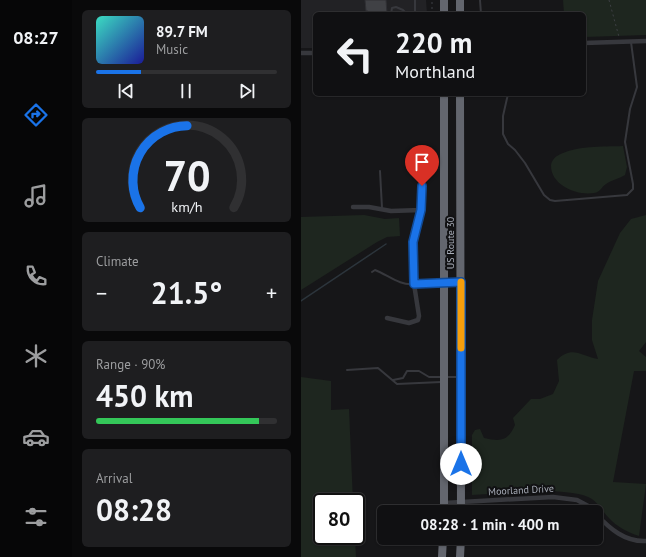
<!DOCTYPE html>
<html lang="en">
<head>
<meta charset="utf-8">
<style>
  :root { --surface:#101012; --page:#1e1e20; --text:#f1f3f6; --muted:#9c9d9f; --line:#303032; --accent:#1a73e8 }
  body { margin:0; font-family:"PT Sans",sans-serif; background:var(--page); color:var(--text); height:100vh; display:flex; flex-direction:column; font-size:15px; white-space:nowrap }
  * { box-sizing:border-box; margin:0 }
  p { font-size:13px; color:var(--muted) }
  .icon { flex:none; width:22px; height:22px; fill:none; stroke:currentColor; stroke-width:2; stroke-linecap:round; stroke-linejoin:round }
  .map { position:relative; flex:1; overflow:hidden }
  .drawer { display:flex; flex-direction:column; gap:10px; padding:10px; background:#09090a; width:229px }
  .drawer>* { flex:none }
  .banner { position:absolute; left:12px; top:12px; width:273px; height:84px; border-radius:6px; box-shadow:0 1px 3px #0004,0 0 0 1px var(--line); background:#101012; color:var(--text); overflow:hidden }
  .speed { position:absolute; left:12px; top:493px; display:flex; gap:8px; font-size:20px; font-weight:700; text-align:center }
  .speed>* { display:grid; place-content:center; width:52px; height:52px; border-radius:50%; background:var(--surface); box-shadow:0 1px 3px #0004,0 0 0 1px var(--line); line-height:1 }
  .speed .limit { border:2px solid #111; border-radius:6px; background:#fff; color:#111 }
  .pin { position:absolute; display:grid; place-items:center; width:34px; height:34px; color:#fff; margin:-41px -17px; border-radius:50% 50% 50% 0; rotate:-45deg; box-shadow:0 0 4px #0007 }
  .pin .icon { rotate:45deg }
  .me { position:absolute; width:44px; margin:-22px; rotate:0deg; stroke-linejoin:round; filter:drop-shadow(0 0 3px #0008) }
  .turn { display:flex; align-items:center; gap:14px; height:84px; padding:0 16px; font-size:18px }
  .turn .icon { width:52px; height:52px; stroke-width:2.5 }
  .turn b { display:block; font-size:28px; line-height:34px }
  .big { font-size:30px; font-weight:700; line-height:1.1 }
  .drawer .card { flex:1; display:flex; flex-direction:column; justify-content:center; gap:6px; min-width:0; padding:0 14px; border-radius:6px; background:var(--page) }
  .drawer .dial { align-items:center; gap:0 }
  .dial svg { height:104px; overflow:visible; fill:none; stroke:var(--line); stroke-width:7; stroke-linecap:round; text-anchor:middle }
  .dial text { fill:var(--text); stroke:none }
  .song { display:flex; align-items:center; gap:12px }
  .cover { width:48px; height:48px; border-radius:6px; background:linear-gradient(135deg,hsl(170 70% 55%),hsl(240 70% 35%)) }
  .played { height:4px; border-radius:2px; background:linear-gradient(90deg,var(--accent) 25%,var(--line) 25%) }
  .keys { display:flex; justify-content:space-around; direction:ltr }
  .heat { display:flex; justify-content:space-between; align-items:center; font-size:22px; direction:ltr }
  .charge { height:6px; border-radius:3px; background:linear-gradient(90deg,#34c759 90%,var(--line) 0) }
  .trip { position:absolute; left:76px; top:505px; width:226px; height:40px; border-radius:6px; background:var(--surface); box-shadow:0 1px 3px #0004,0 0 0 1px var(--line); font-weight:700; line-height:40px; text-align:center }
  main { display:flex; flex:1; min-height:0 }
  .tabs { display:flex; flex-direction:column; width:72px; justify-content:space-around; align-items:center; background:#060607; color:var(--muted) }
  .tabs .icon { width:28px; height:28px }
  .tabs .on { color:var(--accent) }
  .tabs b { font-size:18px; color:var(--text) }
  .map>svg:first-child { display:block }
</style>
</head>
<body>
<main>
<nav class="tabs">
<b>08:27</b>
<svg class="icon on" aria-label="directions" viewBox="0 0 24 24"><path d="M12 3l9 9-9 9-9-9zM9 14v-3h6M13 9l2 2-2 2"/></svg>
<svg class="icon" aria-label="music" viewBox="0 0 24 24"><path d="M9 18V5l10-2v13"/><circle cx="6" cy="18" r="3"/><circle cx="16" cy="16" r="3"/></svg>
<svg class="icon" aria-label="phone" viewBox="0 0 24 24"><path d="M5 4h4l2 5-3 2q2 4 5 5l2-3 5 2v4C11 20 4 13 5 4z"/></svg>
<svg class="icon" aria-label="climate" viewBox="0 0 24 24"><path d="M12 3v18M4 7l16 10M4 17L20 7"/></svg>
<svg class="icon" aria-label="car" viewBox="0 0 24 24"><path d="M5 17H2v-5l4-1 3-4h7l3 4 3 1v5h-3M9 17h6M6 11h13"/><circle cx="7" cy="17" r="2"/><circle cx="17" cy="17" r="2"/></svg>
<svg class="icon" aria-label="filters" viewBox="0 0 24 24"><path d="M4 7h16M4 17h16"/><circle cx="9" cy="7" r="2"/><circle cx="15" cy="17" r="2"/></svg>
</nav>
<section class="drawer">
<div class="card">
<div class="song"><i class="cover"></i><div><b>89.7 FM</b><p>Music</p></div></div>
<div class="played"></div>
<div class="keys"><svg class="icon" aria-label="previous" viewBox="0 0 24 24"><path d="M18 5L8 12l10 7zM5 5v14"/></svg><svg class="icon" aria-label="pause" viewBox="0 0 24 24"><path d="M8 5v14M16 5v14"/></svg><svg class="icon" aria-label="next" viewBox="0 0 24 24"><path d="M6 5l10 7-10 7zM19 5v14"/></svg></div>
</div>
<div class="card dial"><svg viewBox="0 0 100 80">
<path d="M14 69A42 42 0 1 1 86 69"/>
<path d="M14 69A42 42 0 0 1 50 6" stroke="#1a73e8"/>
<text x="50" y="56" font-size="32" font-weight="700">70</text>
<text x="50" y="72" font-size="11">km/h</text>
</svg></div>
<div class="card"><p>Climate</p>
<div class="heat"><a>−</a><b class="big">21.5°</b><a>+</a></div>
</div>
<div class="card"><p>Range · 90%</p><b class="big">450 km</b><div class="charge"></div></div>
<div class="card"><p>Arrival</p><b class="big">08:28</b></div>
</section>
<div class="map">
<svg width="345" height="557" viewBox="0 0 345 557">
  <rect width="100%" height="100%" fill="#161618"/>
  <path fill="#222225" d="M0,0H125L126,14H14V48H0Z"/>
  <path fill="#1e261f" d="M262,0H345V35L283,37V14H263Z
    M322,146L326,167L324,175C318,179 310,180 305,184C300,187 300,192 293,193C276,196 250,185 250,166C250,162 253,158 256,156C275,145 301,147 322,146Z
    M63,215L84,219L98,218L99,236L86,237L76,242L0,290V217Z
    M345,215V342L338,351L345,357V371H333L312,482L345,484L338,536C326,532 316,527 307,517C301,511 298,504 291,499C270,485 197,494 171,495V435L174,430L179,429L183,438C200,442 207,441 214,425L212,418L230,399H239L252,394L258,381L256,360C271,345 280,356 297,359L291,340V320L297,281L319,233L330,219Z
    M0,377L30,381V410L48,409L52,502H21V536H54L55,557H0Z"/>
  <g fill="none" stroke-linecap="round" stroke-linejoin="round">
    <path stroke="#2c353c" stroke-width="1.5" d="M0,301L85,244"/>
  </g>
  <path fill="#404145" stroke="#303034" d="M64,0H85L86,14H67V11H65Z"/>
  <g fill="none" stroke-linecap="round" stroke-linejoin="round">
    <path stroke="#3d3f44" stroke-width="1" stroke-dasharray="2 3" stroke-linecap="butt" d="M308,0L318,37
      M131,14V0"/>
    <path stroke="#37383d" stroke-width="2" d="M179,0L180,14
      M114,12V0
      M90,14L91,8L95,7L102,10L106,14
      M106,14L114,12L116,14
      M207,94L202,116V134L207,144L214,150L224,163L243,195L249,200L254,201L326,195L332,189V184L324,142L329,109L336,87L330,42
      M79,171L81,208
      M71,272L74,270C87,275 99,286 113,284
      M46,370L77,368L96,384L140,382
      M145,377H157
      M92,380L102,378L106,371H118L128,377H141"/>
    <path stroke="#37383d" stroke-width="4.5" d="M283,43L345,41
      M0,53H14
      M52,207H68L90,211L120,210
      M113,284L160,282
      M86,318L108,323L117,320L118,316L113,284L112,242L120,210L121,177
      M143,503L252,497L276,500L289,507L293,512
      M295,514C309,529 324,542 345,541"/>
    <path stroke="#63666e" stroke-width="8" d="M143,0V14
      M159,14V0
      M159,94L160,512
      M143,512V94
      M141,557L142,538
      M159,557L160,538"/>
  </g>
  <g fill="none" stroke-linecap="round" stroke-linejoin="round">
    <g stroke="#114b97" stroke-width="10">
      <path id="route" d="M121,186L120,210L112,242L113,284L160,282V464"/>
    </g>
    <use href="#route" stroke="#1a73e8" stroke-width="7"/>
    <path stroke="#f59e0b" stroke-width="7" d="M160,282V348"/>
  </g>
  <g text-anchor="middle" dominant-baseline="central" stroke-width="4" stroke-linejoin="round" paint-order="stroke">
    <g font-size="10" fill="#a8adb8" stroke="#111113">
      <text transform="translate(149 243) rotate(-90)">US Route 30</text>
      <text transform="translate(220 490) rotate(-3)">Moorland Drive</text>
    </g>
  </g>
</svg>
<div class="speed"><div class="limit">80</div></div>
<div class="pin" style="left:121px;top:186px;background:#d93025"><svg class="icon" aria-label="arrive" viewBox="0 0 24 24"><path d="M6 21V4h12l-3 4 3 4H6"/></svg></div>
<svg class="me" style="left:160px;top:464px" viewBox="-20 -20 40 40"><circle r="19" fill="#fff"/><path d="M0-13L10 11 0 6-10 11z" fill="#1a73e8"/></svg>
<div class="trip">08:28 · 1 min · 400 m</div>
<div class="banner">
<div class="turn"><svg class="icon" aria-label="left" viewBox="0 0 24 24"><path d="M17 20v-9H6M10 6l-5 5 5 5"/></svg><div><b>220 m</b>Morthland</div></div>
</div>
</div>
</main>
</body>
</html>
